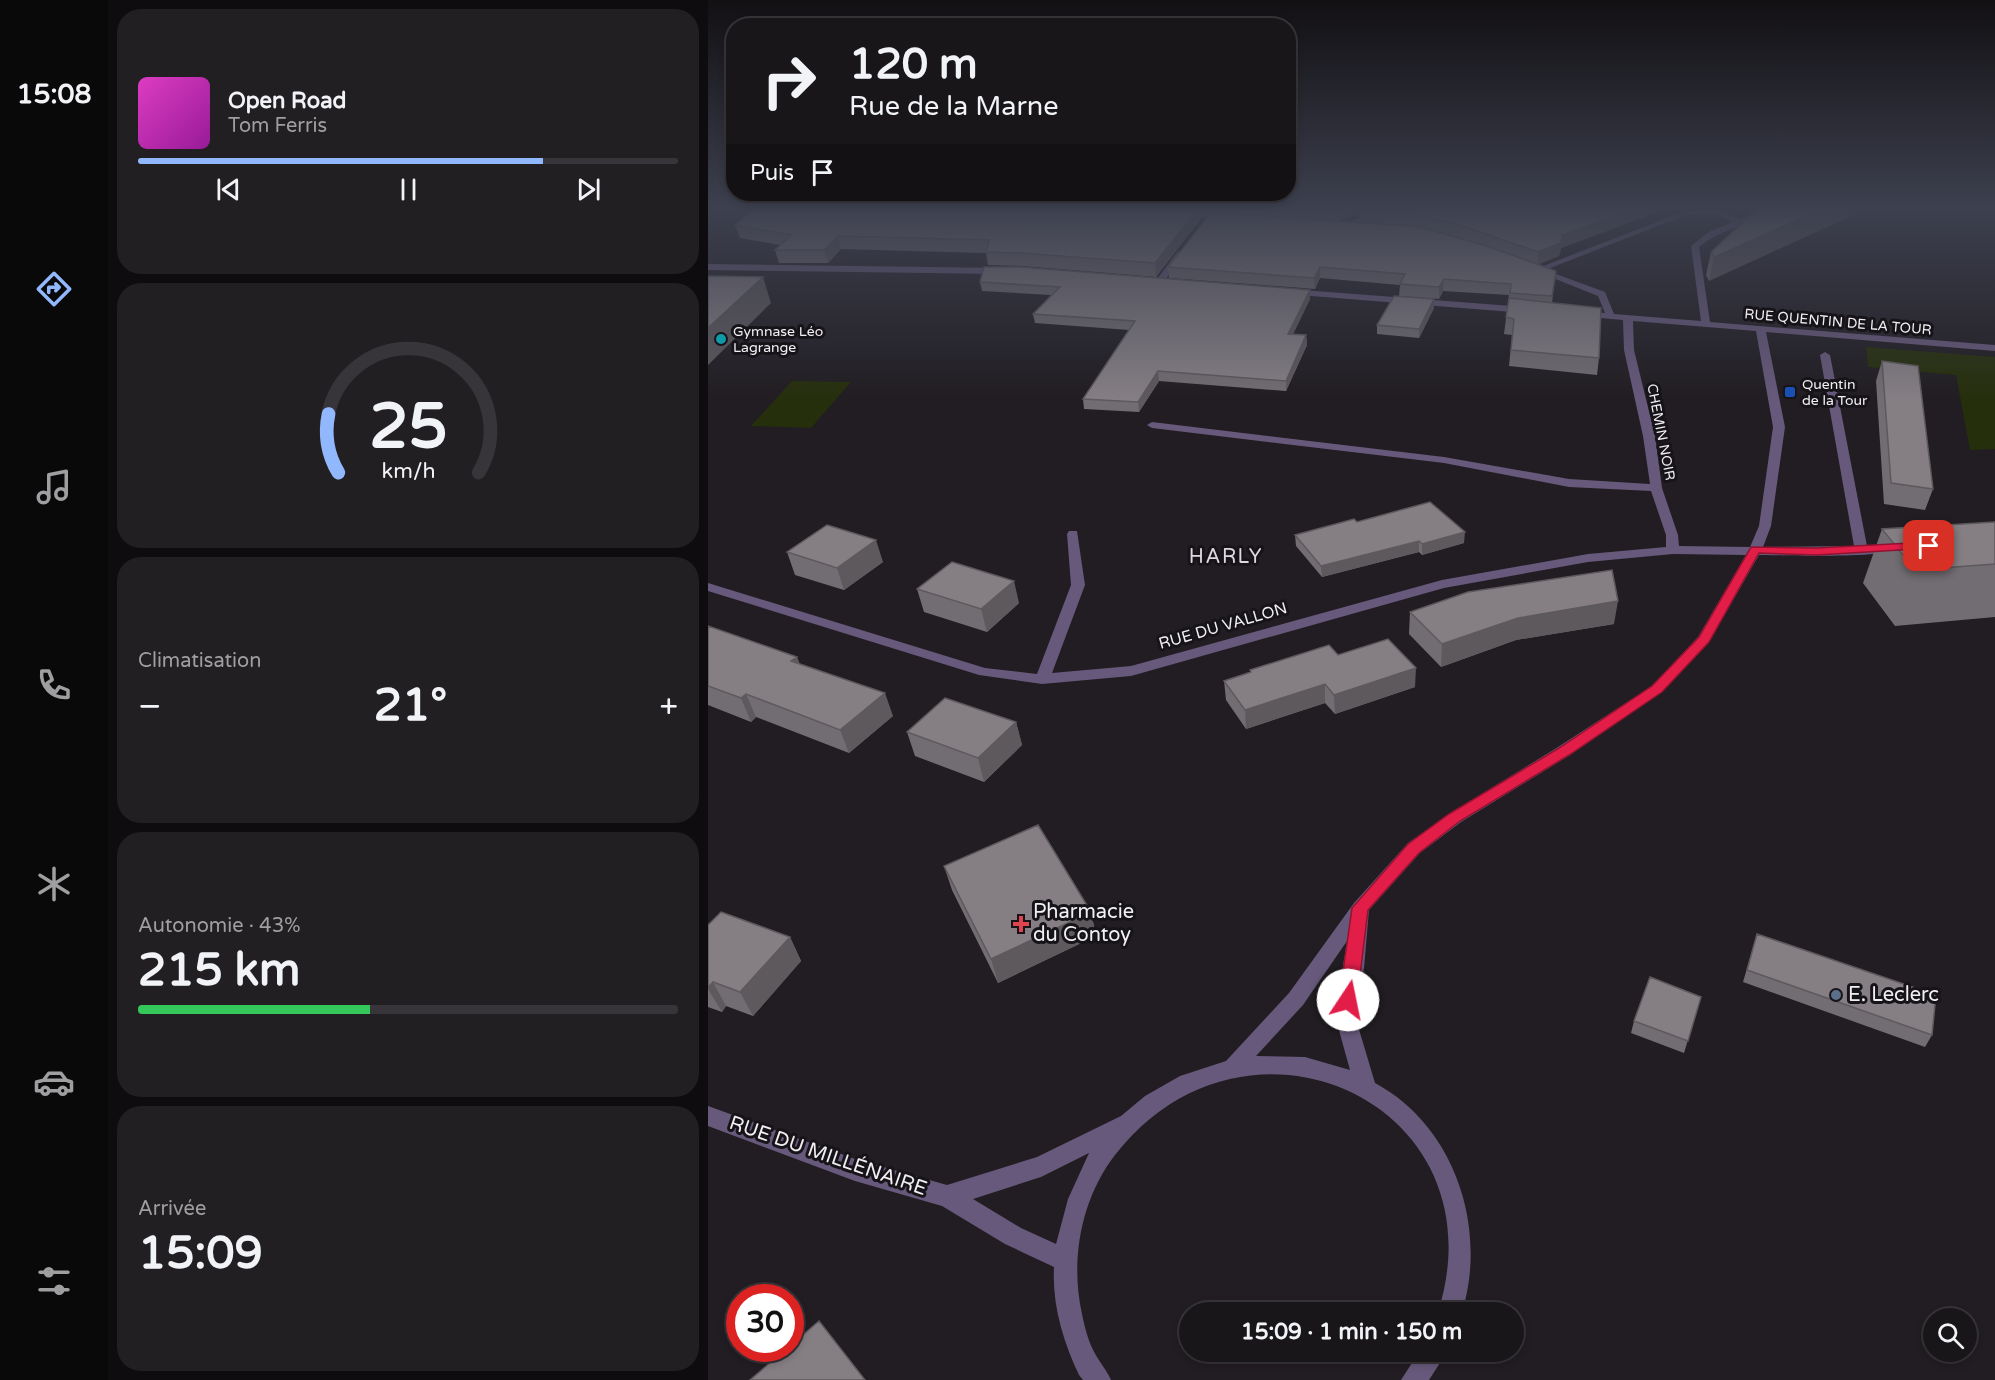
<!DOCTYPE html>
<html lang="fr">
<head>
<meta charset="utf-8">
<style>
  :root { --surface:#19161a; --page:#221f23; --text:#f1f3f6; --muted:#9f9fa2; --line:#373539; --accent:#91b8fd }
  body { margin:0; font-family:"Varela Round",sans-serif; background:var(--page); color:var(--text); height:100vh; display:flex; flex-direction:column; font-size:22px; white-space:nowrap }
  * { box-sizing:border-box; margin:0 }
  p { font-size:20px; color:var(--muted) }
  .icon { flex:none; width:33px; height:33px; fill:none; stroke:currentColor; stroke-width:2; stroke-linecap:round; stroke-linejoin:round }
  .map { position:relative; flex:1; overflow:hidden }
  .details { display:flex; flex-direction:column; gap:9px; padding:9px; background:#0e0c0e; width:600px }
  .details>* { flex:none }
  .banner { position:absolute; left:18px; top:18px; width:570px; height:183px; border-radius:24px; box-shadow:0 3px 9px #0003,0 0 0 2px var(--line); background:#19161a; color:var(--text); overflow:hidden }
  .tools { position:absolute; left:1215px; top:1308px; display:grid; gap:12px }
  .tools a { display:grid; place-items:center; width:54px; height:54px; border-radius:50%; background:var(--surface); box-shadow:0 3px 9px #0003,0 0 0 2px var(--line); font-size:30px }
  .speed { position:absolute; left:18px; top:1284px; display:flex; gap:12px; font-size:30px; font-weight:700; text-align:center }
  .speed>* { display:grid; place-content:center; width:78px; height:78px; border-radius:50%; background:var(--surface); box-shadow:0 3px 9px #0003,0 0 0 2px var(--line); line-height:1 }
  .speed .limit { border:9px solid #d22; background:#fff; color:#111 }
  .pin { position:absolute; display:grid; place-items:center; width:51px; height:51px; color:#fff; margin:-26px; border-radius:12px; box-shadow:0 3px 9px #0006 }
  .me { position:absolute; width:66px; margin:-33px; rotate:11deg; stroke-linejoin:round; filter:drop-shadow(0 0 4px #0008) }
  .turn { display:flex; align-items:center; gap:21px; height:126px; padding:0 24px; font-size:27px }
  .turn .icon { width:78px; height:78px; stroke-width:2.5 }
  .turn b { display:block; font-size:42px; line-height:51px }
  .then { display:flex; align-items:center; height:57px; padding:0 24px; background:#0003; gap:12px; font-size:22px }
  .big { font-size:45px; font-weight:700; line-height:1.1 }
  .details .card { flex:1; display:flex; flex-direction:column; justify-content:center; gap:9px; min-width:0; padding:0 21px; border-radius:24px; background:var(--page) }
  .details .dial { align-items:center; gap:0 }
  .dial svg { height:156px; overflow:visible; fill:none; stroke:var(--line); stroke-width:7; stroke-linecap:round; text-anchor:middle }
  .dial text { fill:var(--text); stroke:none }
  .song { display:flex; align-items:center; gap:18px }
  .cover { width:72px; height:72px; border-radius:9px; background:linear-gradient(135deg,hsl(310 70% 55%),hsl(300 70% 35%)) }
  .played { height:6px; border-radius:3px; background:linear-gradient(90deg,var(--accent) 75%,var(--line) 75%) }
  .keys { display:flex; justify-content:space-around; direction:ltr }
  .heat { display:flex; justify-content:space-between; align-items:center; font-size:33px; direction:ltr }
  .charge { height:9px; border-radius:4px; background:linear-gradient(90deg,#34c759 43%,var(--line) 0) }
  .trip { position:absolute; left:471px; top:1302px; width:345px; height:60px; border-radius:30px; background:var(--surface); box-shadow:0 3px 9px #0003,0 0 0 2px var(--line); font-weight:700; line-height:60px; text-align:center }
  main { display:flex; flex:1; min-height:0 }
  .tabs { display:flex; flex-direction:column; width:108px; justify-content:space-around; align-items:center; background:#0a090a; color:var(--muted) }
  .tabs .icon { width:42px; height:42px }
  .tabs .on { color:var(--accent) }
  .tabs b { font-size:27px; color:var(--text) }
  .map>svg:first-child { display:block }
</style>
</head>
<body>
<main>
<nav class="tabs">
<b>15:08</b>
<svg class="icon on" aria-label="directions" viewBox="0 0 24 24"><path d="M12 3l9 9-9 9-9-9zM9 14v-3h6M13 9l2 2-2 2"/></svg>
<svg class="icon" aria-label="music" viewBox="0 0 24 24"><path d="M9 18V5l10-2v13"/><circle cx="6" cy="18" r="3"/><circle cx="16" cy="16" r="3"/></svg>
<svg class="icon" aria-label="phone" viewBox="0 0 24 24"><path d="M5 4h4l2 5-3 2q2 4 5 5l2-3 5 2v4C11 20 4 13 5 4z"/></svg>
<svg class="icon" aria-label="climate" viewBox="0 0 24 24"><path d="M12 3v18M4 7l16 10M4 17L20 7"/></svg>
<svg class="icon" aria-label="car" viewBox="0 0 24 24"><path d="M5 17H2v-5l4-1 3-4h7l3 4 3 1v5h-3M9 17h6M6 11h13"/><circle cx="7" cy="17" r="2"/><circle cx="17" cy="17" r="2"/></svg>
<svg class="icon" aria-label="filters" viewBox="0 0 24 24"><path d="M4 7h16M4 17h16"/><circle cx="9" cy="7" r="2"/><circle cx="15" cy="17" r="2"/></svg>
</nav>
<section class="details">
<div class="card">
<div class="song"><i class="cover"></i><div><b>Open Road</b><p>Tom Ferris</p></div></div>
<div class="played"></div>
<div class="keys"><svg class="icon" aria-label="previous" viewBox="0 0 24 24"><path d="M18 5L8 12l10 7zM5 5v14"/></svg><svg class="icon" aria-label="pause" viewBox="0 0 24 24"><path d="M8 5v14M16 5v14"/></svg><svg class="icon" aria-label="next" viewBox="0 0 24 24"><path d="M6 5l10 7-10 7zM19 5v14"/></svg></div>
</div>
<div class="card dial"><svg viewBox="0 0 100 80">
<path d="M14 69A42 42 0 1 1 86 69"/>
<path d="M14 69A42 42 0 0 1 9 39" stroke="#91b8fd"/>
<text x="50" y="56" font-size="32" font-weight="700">25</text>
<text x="50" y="72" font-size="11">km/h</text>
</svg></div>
<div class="card"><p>Climatisation</p>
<div class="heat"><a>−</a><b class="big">21°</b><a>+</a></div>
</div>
<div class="card"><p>Autonomie · 43%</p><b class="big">215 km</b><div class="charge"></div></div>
<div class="card"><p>Arrivée</p><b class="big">15:09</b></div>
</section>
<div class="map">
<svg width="1287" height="1380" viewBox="0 0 1287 1380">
  <rect width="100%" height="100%" fill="#211d22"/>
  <path fill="#262f0c" d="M1158,347L1287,357V449L1262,450L1248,375L1160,367Z
    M84,381L143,382L103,428L43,426Z"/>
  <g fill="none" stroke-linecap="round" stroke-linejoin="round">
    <path fill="#67597b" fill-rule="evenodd" d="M467,207C473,207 518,216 523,219L519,221L481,216Z
      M683,207H695L631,229L624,227Z
      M1058,207H1067C1045,226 1013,228 991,247L1002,322L1287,345V351L1058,332L1077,427L1063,526L1055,547L1146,546L1112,355L1117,352L1122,355L1159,546L1185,544L1191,548C1180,559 1072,555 1051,555L1001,642L954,692L862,755L753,822L712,853L661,910L656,968L647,1016L667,1083C747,1126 780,1228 754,1312H730C796,1103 538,986 407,1155C373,1199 362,1260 374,1314C377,1329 381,1344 389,1357C394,1365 399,1371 403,1380H375L371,1375C355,1341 344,1305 346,1267L297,1244L234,1206L147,1181L0,1126V1106L147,1159L239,1185L329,1157L413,1116L437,1096L472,1076L518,1061L581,993L646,903L700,843L741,814L850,747L944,686L990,637L1038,555L965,554L880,562L736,588L423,676L334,684L271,675L0,591V583L277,668L329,674L363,585L359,534L361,531H369L377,585L344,673L423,666L734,580L880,554L958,547V535L943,491L861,487L736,463L444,428L439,425L444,422L736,457L861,479L942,484L935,436L916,350L915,320L871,316L869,314L874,311L897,313L890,296L825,270L977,211L1008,210L1032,219ZM1007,214L1025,222L1002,231L983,246L993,321L906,314L897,292L837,270L978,215ZM925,321L1048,331L1065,427L1051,526L1042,547L971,546L970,535L954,488L947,436L926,350ZM639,941L627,1016L642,1070L597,1057L548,1056L595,1005ZM381,1153L360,1199L348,1244L313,1228L265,1199L333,1177Z
      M470,251L477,253L454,284H448L447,282Z
      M0,264L294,268L298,271L294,274L0,270Z
      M581,289L817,307L822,310L817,313L578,294L577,292Z
      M711,1352H739L721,1380H693Z"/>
  </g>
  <path fill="#726d72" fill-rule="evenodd" d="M49,207H963L853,248L851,256L830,264L848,271L844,303L891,358L889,375L801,366L804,335L796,334L801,295L735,291L731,299L691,296L692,285L612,278L607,289L461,278L460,267L502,214L491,210L492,220L448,277L315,266L280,265L278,253L133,249L120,263H71L67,250L72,245L32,238L27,225ZM651,214V223L632,221L633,220Z
    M1052,207L1001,281L998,275L1003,252Z
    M272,282L602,299L585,334L598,335L599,345L578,391L451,381L431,412L376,409L375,399L421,330L327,323L325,314L343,295L274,291Z
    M726,299V308L711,338L669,334V325Z
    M1174,361L1225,489L1217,510L1176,504L1168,381Z
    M649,522L756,543L714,555L711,552L614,577L588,546L587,535Z
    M1287,522V617L1187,626L1155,583L1174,529Z
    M79,552L175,562L136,590L87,575Z
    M209,589L311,603L279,632L216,612Z
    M702,612L906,624L808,640L733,667L701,634Z
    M0,626L89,657L91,663L185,716L141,753L48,717L43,722L0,705Z
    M630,655L707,687L627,714L617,703L538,729L518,700L516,681L542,673V670Z
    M308,722L314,745L276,782L207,756L199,732Z
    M236,866L383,912L388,936L290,983L244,890Z
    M0,925L82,937L93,961L45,1016L18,1006L14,1012L0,1007Z
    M1049,934L1224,1035L1217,1047L1035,982Z
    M993,997L976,1053L923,1033L926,1021Z"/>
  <path fill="#5d595c" d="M635,207H675L651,212V214L633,220L632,223V210L633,208Z
    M931,207H963L853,248L851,256L829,265L830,252L854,235Z
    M1119,207H1163L1001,281L1006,257Z
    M491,208L492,220L448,277L447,263Z
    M130,236L133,249L120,263L116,250Z
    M612,267V278L607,289L606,278Z
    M55,277L63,303L0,365V328Z
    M736,279L735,291L731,299V287Z
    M602,290V299L581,343L580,334Z
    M726,299V308L711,338V329Z
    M598,335L599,345L578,391V381Z
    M450,371L451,381L431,412L430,402Z
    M757,532L756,543L714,555V544Z
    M168,540L175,562L136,590L129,568Z
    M711,541V552L614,577L613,566Z
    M306,581L311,603L279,632L273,609Z
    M910,601L906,624L808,640L733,667L734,644L810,618Z
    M89,657L98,679L83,661Z
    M708,668L707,687L627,714L626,695Z
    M617,684V703L538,729L537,710Z
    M177,693L185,716L141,753L132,730Z
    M38,694L48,717L43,722L33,698Z
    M308,722L314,745L276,782L270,758Z
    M383,912L388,936L290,983L283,959Z
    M82,937L93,961L45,1016L32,992Z
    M5,982L18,1006L14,1012L0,989Z"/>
  <path fill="#857f84" stroke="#5d595c" stroke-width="1.5" d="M49,207H485L491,208L447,263L313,253L278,252L281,240L130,236L116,250H67L83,235L27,225Z
    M582,207H635L633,208L632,210Z
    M666,207H931L854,235L853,243L830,252L748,224L709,216L651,212Z
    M1052,207H1119L1006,257L1003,252Z
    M503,213L708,226L779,246L848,271L844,296L802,293L803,284L736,279L731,287L692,284L697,274L612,267L606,278L460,267Z
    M276,267H313L602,290L580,334L598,335L578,381L450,371L430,402L375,399L427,321L325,314L352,287L272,282Z
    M0,276L55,277L0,328Z
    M686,296L726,299L711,329L669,325Z
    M801,298L893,308L891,358L803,350L806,319L798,317Z
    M1174,361L1210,366L1225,489L1183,483Z
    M722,502L757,532L714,544L711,541L613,566L587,535L646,519L649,522Z
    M1287,522V564L1207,570L1174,529Z
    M119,525L168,540L129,568L79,552Z
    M244,562L306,581L273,609L209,589Z
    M904,570L910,601L810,618L734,644L702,612L760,592Z
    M0,626L89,657L83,661L177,693L132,730L38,694L33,698L0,686Z
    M680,639L708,668L626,695L617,684L537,710L516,681L543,672L542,670L621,645L630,655Z
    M237,698L308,722L270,758L199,732Z
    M330,825L383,912L283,959L236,866Z
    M13,912L82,937L32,992L5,982L0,988V925Z
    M1049,934L1228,995L1224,1035L1039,970Z
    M942,977L993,997L980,1041L926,1021Z
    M111,1321L157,1380H42L79,1348H82V1346Z"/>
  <linearGradient id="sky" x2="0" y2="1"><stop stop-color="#121013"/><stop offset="0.52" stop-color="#3d404f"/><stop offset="1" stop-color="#3d404f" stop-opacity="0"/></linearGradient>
  <rect width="1287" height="400" fill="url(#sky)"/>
  <path fill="#e11d48" stroke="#92132f" stroke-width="1.5" d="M1221,542L1227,546L1225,548L1109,555L1051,553L1001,642L954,692L861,755L752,821L711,853L660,910L649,1000L647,1006L640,1008L634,1006L631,1000L644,908L700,844L741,814L851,748L944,686L991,637L1043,547L1109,548Z"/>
  <circle fill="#0f9aa8" stroke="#171419" stroke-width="2" cx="13" cy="339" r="6"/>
  <rect fill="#1a4fb4" stroke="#171419" stroke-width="2" x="1076" y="386" width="12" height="12" rx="3"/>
  <path fill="#e0444e" stroke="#171419" stroke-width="2" d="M310 915h6v6h6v6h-6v6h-6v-6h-6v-6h6z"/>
  <circle fill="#5c6f8a" stroke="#171419" stroke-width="2" cx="1128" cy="995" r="6"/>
  <g text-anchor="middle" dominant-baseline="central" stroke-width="6" stroke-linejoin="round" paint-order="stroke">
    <g font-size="14" fill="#f2eff3" stroke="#171419">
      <text transform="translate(1130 322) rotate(5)">RUE QUENTIN DE LA TOUR</text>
      <text transform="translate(953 432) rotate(79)">CHEMIN NOIR</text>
    </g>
    <g font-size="14" fill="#f2eff3" stroke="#171419" text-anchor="start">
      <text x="25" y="331">Gymnase Léo<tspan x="25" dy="16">Lagrange</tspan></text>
      <text x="1094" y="384">Quentin<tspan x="1094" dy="16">de la Tour</tspan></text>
    </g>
    <g font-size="16" fill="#f2eff3" stroke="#171419">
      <text transform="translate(515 626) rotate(-16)">RUE DU VALLON</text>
    </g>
    <g font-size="20" letter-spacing="1.5" fill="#ded9e1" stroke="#171419">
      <text x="518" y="557">HARLY</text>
    </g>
    <g font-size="20" fill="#f2eff3" stroke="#171419" text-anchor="start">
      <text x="325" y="912">Pharmacie<tspan x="325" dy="23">du Contoy</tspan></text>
      <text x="1140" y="995">E. Leclerc</text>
    </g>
    <g font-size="20" fill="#f2eff3" stroke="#171419">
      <text transform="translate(120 1156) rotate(19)">RUE DU MILLÉNAIRE</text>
    </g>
  </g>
</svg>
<div class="tools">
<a><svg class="icon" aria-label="search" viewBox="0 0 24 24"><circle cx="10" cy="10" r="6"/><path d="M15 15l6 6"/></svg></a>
</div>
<div class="speed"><div class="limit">30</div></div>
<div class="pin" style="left:1221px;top:546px;background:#d93025"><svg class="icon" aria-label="arrive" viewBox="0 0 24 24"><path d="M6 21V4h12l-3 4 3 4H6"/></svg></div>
<svg class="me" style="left:640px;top:1000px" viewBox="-20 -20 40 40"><circle r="19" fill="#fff"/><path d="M0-13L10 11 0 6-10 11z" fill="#e11d48"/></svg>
<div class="trip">15:09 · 1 min · 150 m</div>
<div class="banner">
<div class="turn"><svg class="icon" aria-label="right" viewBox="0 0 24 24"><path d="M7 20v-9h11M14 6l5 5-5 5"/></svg><div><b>120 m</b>Rue de la Marne</div></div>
<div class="then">Puis<svg class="icon" aria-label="arrive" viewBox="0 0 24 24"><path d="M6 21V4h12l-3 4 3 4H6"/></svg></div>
</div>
</div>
</main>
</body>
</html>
